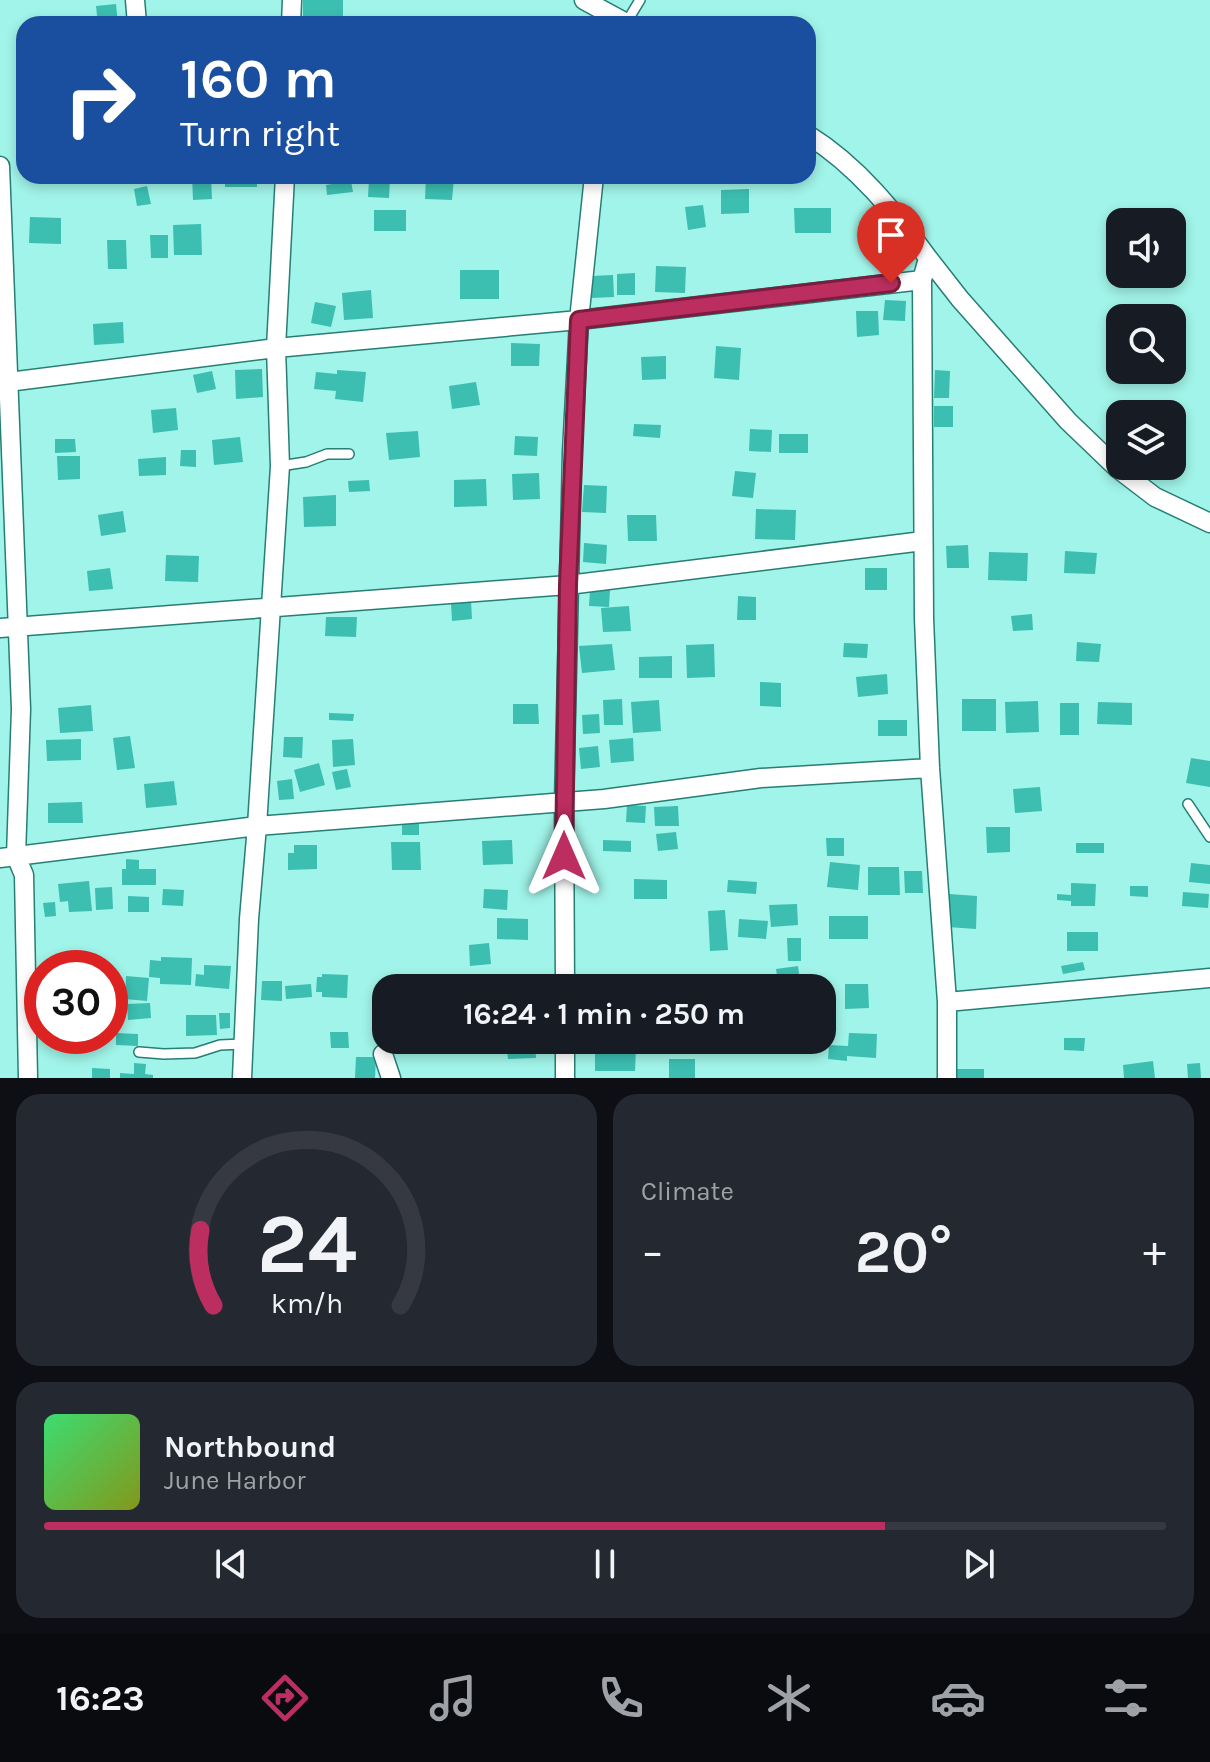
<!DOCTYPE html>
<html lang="en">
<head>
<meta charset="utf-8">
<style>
  :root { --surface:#171b24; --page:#242831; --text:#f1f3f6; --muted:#9ea1a6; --line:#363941; --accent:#bc2e5f }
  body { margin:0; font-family:Karla,sans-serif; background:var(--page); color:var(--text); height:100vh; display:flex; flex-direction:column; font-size:30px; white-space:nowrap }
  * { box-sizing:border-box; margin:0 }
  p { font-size:26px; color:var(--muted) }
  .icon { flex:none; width:44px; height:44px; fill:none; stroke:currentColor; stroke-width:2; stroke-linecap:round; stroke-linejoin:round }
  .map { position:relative; height:1078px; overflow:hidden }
  .side { display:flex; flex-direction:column; gap:16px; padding:16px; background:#0d0f14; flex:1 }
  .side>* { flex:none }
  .guide { position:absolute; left:16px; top:16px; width:800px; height:168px; border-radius:24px; box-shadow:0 4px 12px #0003; background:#1a4fa0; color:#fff; overflow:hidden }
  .controls { position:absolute; left:1106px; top:208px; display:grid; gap:16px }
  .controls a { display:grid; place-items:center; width:80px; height:80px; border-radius:16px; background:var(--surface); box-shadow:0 4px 12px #0003; font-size:40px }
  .speed { position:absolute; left:24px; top:950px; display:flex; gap:16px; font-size:40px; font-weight:700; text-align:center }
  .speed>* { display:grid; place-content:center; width:104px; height:104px; border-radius:50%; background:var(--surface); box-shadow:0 4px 12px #0003; line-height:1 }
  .speed .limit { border:12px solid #d22; background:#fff; color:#111 }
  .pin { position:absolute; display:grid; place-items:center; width:68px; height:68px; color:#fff; margin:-82px -34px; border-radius:50% 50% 50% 0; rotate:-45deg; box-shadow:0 0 8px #0007 }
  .pin .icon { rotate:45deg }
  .me { position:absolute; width:88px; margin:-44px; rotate:0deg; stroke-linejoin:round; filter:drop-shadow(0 0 6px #0008) }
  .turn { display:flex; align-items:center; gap:28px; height:168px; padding:0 32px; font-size:36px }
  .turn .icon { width:104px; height:104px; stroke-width:2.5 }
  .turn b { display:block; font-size:56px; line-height:68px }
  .big { font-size:60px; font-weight:700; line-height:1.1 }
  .side .card { flex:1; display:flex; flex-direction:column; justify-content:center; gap:12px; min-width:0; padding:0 28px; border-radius:24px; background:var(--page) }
  .side .dial { align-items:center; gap:0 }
  .dial svg { height:208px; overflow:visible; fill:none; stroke:var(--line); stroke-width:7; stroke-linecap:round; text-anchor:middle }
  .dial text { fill:var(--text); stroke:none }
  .song { display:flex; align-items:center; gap:24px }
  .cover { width:96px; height:96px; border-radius:12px; background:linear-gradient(135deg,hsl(140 70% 55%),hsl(70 70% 35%)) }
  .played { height:8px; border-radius:4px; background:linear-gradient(90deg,var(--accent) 75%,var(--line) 75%) }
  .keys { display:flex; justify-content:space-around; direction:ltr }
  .heat { display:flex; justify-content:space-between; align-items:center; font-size:44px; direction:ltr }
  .side .tiles { flex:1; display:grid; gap:16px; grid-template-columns:1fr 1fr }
  .card:last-child { grid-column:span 2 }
  .trip { position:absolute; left:372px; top:974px; width:464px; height:80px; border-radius:24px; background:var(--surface); box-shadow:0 4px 12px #0003; font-weight:700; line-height:80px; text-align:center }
  .menu { display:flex; height:128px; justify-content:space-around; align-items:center; background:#090b0e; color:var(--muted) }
  .menu .icon { width:56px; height:56px }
  .menu .current { color:var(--accent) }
  .menu b { font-size:36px; color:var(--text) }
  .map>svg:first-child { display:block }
</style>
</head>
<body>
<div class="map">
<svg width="1210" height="1078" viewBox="0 0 1210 1078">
  <rect width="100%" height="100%" fill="#a1f4e9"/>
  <path fill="#3cbeb1" d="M303,0H343V17H303Z
    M116,4L118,24H98L96,6Z
    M192,176H211L212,199L193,200Z
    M225,176H257V187H225Z
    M426,177L454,178L452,200L425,199Z
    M369,179H390L389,198L368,197Z
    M351,181L353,192L327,195L326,185Z
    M147,186L151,204L137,206L134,189Z
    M749,189V213L721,214V190Z
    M703,205L706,227L688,230L685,207Z
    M794,208H831V233H795Z
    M374,210H406V231H374Z
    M30,217L61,218V244L29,243Z
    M201,224L202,255H174L173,225Z
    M150,235H168V258H151Z
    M107,240H126L127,269H108Z
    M656,266L686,267L685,293L655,292Z
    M460,270H499V299H460Z
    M635,273V295H617V274Z
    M613,275L614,297L592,298L591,276Z
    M371,290L373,318L344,320L342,293Z
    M885,300L906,301L905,321L883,320Z
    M315,302L336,306L331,327L311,323Z
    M856,311H878L879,335L857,337Z
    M123,322L124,343L94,345L93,324Z
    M511,343L540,344L539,366H511Z
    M716,346L741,348L739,380L714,378Z
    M666,356V379L642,380L641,357Z
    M262,369L263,397L236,399L235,370Z
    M337,370L366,372L363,402L335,399L336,391L314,389L316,372L337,374Z
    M935,370L950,371L949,398H934Z
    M212,371L216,389L197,393L193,375Z
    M476,382L480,405L452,409L449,386Z
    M934,406H953V427H934Z
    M176,408L178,430L153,433L151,410Z
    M634,424L661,425L660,438L633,436Z
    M750,429L772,430L771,452L749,451Z
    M418,431L420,457L389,460L386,433Z
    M779,434H808V453H779Z
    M515,436L538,437L537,456L514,455Z
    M240,437L243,462L214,465L212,440Z
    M55,439H75L76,452L55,453Z
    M181,450H196V467L180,466Z
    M57,456H80V479L58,480Z
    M166,457V475L139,476L138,459Z
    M735,471L756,473L753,498L732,496Z
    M539,473L540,499L513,500L512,474Z
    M486,479L487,506L454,507V480Z
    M369,480L370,491L349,492L348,481Z
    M584,485L607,486L606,513L582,512Z
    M336,495V526L304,527L303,497Z
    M756,509L796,510L795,540L755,539Z
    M123,511L126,532L101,536L98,515Z
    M627,515H656L657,541H628Z
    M584,543L607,545L606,564L583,562Z
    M968,545L969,568H947L946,546Z
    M1065,551L1097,553L1095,574L1064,573Z
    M989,552L1028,553L1027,581L988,580Z
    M166,555L199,556L198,582L165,581Z
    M110,568L113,589L89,591L87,571Z
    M865,568H887V590H865Z
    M590,589L610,590L609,607L589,606Z
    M738,596L756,597V620H737Z
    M471,601L472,619L452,621L451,603Z
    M629,606L631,631L603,632L601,608Z
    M1032,614L1033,630L1013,631L1011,616Z
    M326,617H357L356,637L325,636Z
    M1077,642L1101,644L1099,662L1076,661Z
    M844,643L868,644L867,658L843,657Z
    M612,644L615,670L582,673L579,646Z
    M714,644L715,677L687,678L686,645Z
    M672,656V678H639V657Z
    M887,674L888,694L858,697L856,677Z
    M760,682L781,683V707L760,706Z
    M622,699L623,725H604L603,700Z
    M962,699H996V731H962Z
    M659,700L661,731L633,733L631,702Z
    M1038,701L1039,732L1006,733L1005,702Z
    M1098,702L1132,703V725L1097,724Z
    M1060,703H1079V735H1060Z
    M513,704H538L539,724H513Z
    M91,705L93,731L60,733L58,708Z
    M329,713L354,714L353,721L329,720Z
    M599,714L600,733L583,734L582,715Z
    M878,720H907V736H878Z
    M130,736L135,768L117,770L113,738Z
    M284,737H303L302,758L283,757Z
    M633,738L634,761L611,763L609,740Z
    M81,739V760L47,761L46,740Z
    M353,739L355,765L333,767L332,740Z
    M598,746L600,767L581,769L579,748Z
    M1191,758L1210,761V787L1186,783Z
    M319,763L325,785L300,792L294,770Z
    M347,769L351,787L336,790L332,772Z
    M292,779L294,799L279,800L277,781Z
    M174,781L177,805L146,808L144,784Z
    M1040,787L1042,811L1015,813L1013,789Z
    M82,802L83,823H48V803Z
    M627,805L646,806L645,823L626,822Z
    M678,806L679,826H655L654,807Z
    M402,821H419V835H402Z
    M986,827H1010V852L987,853Z
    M676,832L678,849L658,851L656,834Z
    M826,838H844V856H827Z
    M512,840L513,864L483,865L482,841Z
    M603,840L631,841V852L603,851Z
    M391,842H420L421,870H392Z
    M1076,843H1104V853H1076Z
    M294,845H317V869L288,870V853H294Z
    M126,859L139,860V869H156V885H122V869H126Z
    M830,862L860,865L858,890L827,887Z
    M1191,863L1210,865V884L1189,882Z
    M868,867H899L900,895H868Z
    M904,871H922L923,893H905Z
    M634,879L667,880V899H634Z
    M728,880L757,882L756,894L727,892Z
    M89,881L92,911L69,912L68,901L60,902L58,884Z
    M1071,883L1096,884L1095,906H1071V901L1057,900V894L1071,895Z
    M1130,886H1148V897L1130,896Z
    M112,887L113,909L96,910L95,888Z
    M163,889L184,890L183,906L162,905Z
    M484,889L508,890L507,910L483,908Z
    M1183,892L1209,894L1208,908L1182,906Z
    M949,894L977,896L976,929L948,927Z
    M128,896L149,897V912H128Z
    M55,902L56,916L45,917L43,903Z
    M797,904L798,925L771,927L769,905Z
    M725,910L728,950L710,951L708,911Z
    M829,916H868V939H829Z
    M497,918L528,919V940L497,939Z
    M739,919L768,921L766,939L738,937Z
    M1067,932H1098V951H1067Z
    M787,938H801V961H788Z
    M489,943L491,964L470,966L469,945Z
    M161,957L192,958L191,985L160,984V978L149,977L150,960L161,961Z
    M1083,962L1085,970L1063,974L1061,966Z
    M204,965L231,966L229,989L195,986L196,974L204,975Z
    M798,966L801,988H779L776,969Z
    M322,974L348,975L347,998L322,997V992H316L317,977H322Z
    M126,976L149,978L147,1001L125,999Z
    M262,981H282V1001L261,1000Z
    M311,984L312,997L286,999L285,986Z
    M845,984H868L869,1008L845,1009Z
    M150,1003L151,1018L128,1020L127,1004Z
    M219,1013H230V1028L220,1029Z
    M186,1015H216L217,1035L186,1036Z
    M330,1032H348L349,1048H331Z
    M116,1033L138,1034V1046L116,1045Z
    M849,1033L877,1034L876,1058L847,1056V1061L828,1059L829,1045L848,1046Z
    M1064,1038H1085L1084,1051L1064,1050Z
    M386,1040H424V1050H386Z
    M497,1040H535L536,1058L508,1059L507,1051L498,1052Z
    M715,1040H737V1052H715Z
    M750,1040H778V1052L750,1051Z
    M782,1040H801V1052H782Z
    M595,1047L636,1048L635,1071H595Z
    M356,1057H376L375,1078H355Z
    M669,1059H695V1078H669Z
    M1153,1061L1155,1078H1124L1123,1065Z
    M134,1063L146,1064L145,1074L153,1075V1078H120V1073L134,1074Z
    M1200,1063L1201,1078H1188L1187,1064Z
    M92,1068L110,1069V1078H92Z
    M955,1069H984V1078H955Z"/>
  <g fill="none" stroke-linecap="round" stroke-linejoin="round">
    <g stroke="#267e75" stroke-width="12">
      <path id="lane" d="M626,23L640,0
        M280,466L306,462L327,454H349
        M1188,804L1210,837
        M139,1052L164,1054L195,1053L220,1045L243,1044"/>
    </g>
    <g stroke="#267e75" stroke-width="21">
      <path id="street" d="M135,0L137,24
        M584,0L628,24
        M291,24L292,0
        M808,135C858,166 894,212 928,258L922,280L924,618L930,768L947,1002V1078
        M0,166L21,709L16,856L24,875L28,1078
        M928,258L960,299L1068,421L1117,468L1155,497L1210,523
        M0,383L276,348L579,320L922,280
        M0,628L568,585L923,541
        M0,858L257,826L604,799L761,778L930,768
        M565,988L564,802L572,452L579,320L594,176
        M947,1002L1210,978
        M565,1040V1078
        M383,1054L391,1078
        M242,1078L249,919L257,826L280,466L276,348L285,176"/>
    </g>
    <use href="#lane" stroke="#fff" stroke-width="9"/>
    <use href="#street" stroke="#fff" stroke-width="18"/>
  </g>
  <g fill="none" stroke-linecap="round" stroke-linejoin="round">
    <g stroke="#7a1e3e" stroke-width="20">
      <path id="route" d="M564,856L568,585L579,320L891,283"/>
    </g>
    <use href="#route" stroke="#bc2e5f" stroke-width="14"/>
  </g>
</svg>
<div class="controls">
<a><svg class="icon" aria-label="sound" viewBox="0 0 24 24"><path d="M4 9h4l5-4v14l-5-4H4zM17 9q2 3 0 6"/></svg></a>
<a><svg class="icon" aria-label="search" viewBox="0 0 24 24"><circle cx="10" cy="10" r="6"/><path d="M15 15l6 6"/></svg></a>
<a><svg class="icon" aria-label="layers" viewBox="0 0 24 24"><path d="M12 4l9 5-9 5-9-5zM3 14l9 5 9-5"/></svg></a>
</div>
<div class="speed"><div class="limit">30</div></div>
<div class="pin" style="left:891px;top:283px;background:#d93025"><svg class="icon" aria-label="arrive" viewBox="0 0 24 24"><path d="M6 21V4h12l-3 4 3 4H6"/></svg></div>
<svg class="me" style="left:564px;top:856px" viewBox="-20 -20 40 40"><path d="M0-17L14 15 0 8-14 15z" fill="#bc2e5f" stroke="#fff" stroke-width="4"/></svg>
<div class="trip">16:24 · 1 min · 250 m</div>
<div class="guide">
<div class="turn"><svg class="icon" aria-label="right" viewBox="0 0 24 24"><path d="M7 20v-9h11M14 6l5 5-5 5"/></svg><div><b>160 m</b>Turn right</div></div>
</div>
</div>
<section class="side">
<div class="tiles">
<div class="card dial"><svg viewBox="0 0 100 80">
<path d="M14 69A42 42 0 1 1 86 69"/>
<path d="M14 69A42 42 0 0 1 9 40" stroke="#bc2e5f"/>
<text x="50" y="56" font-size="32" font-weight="700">24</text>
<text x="50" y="72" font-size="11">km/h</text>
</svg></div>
<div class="card"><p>Climate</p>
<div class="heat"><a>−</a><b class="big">20°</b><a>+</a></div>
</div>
<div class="card">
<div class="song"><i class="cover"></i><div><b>Northbound</b><p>June Harbor</p></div></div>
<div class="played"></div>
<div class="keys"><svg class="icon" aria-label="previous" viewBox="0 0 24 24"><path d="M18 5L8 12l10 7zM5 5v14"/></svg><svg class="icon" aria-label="pause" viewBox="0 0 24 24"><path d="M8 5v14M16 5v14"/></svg><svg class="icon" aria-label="next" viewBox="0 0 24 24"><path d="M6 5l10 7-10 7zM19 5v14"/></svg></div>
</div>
</div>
</section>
<nav class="menu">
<b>16:23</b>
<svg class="icon current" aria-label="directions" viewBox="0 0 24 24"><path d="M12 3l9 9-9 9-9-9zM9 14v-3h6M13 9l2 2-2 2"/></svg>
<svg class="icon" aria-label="music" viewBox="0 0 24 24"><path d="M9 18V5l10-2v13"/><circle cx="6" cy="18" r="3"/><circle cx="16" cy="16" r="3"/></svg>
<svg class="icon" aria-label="phone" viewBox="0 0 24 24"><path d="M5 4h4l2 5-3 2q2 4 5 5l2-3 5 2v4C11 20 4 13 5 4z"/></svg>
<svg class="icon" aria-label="climate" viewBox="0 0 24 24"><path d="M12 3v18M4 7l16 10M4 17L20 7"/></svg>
<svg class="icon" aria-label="car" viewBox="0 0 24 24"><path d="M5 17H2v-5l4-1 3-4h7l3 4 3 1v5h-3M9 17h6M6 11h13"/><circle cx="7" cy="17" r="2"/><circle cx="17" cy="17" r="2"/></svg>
<svg class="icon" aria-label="filters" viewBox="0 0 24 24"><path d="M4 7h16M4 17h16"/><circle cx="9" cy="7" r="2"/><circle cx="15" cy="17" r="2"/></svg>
</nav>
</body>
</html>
